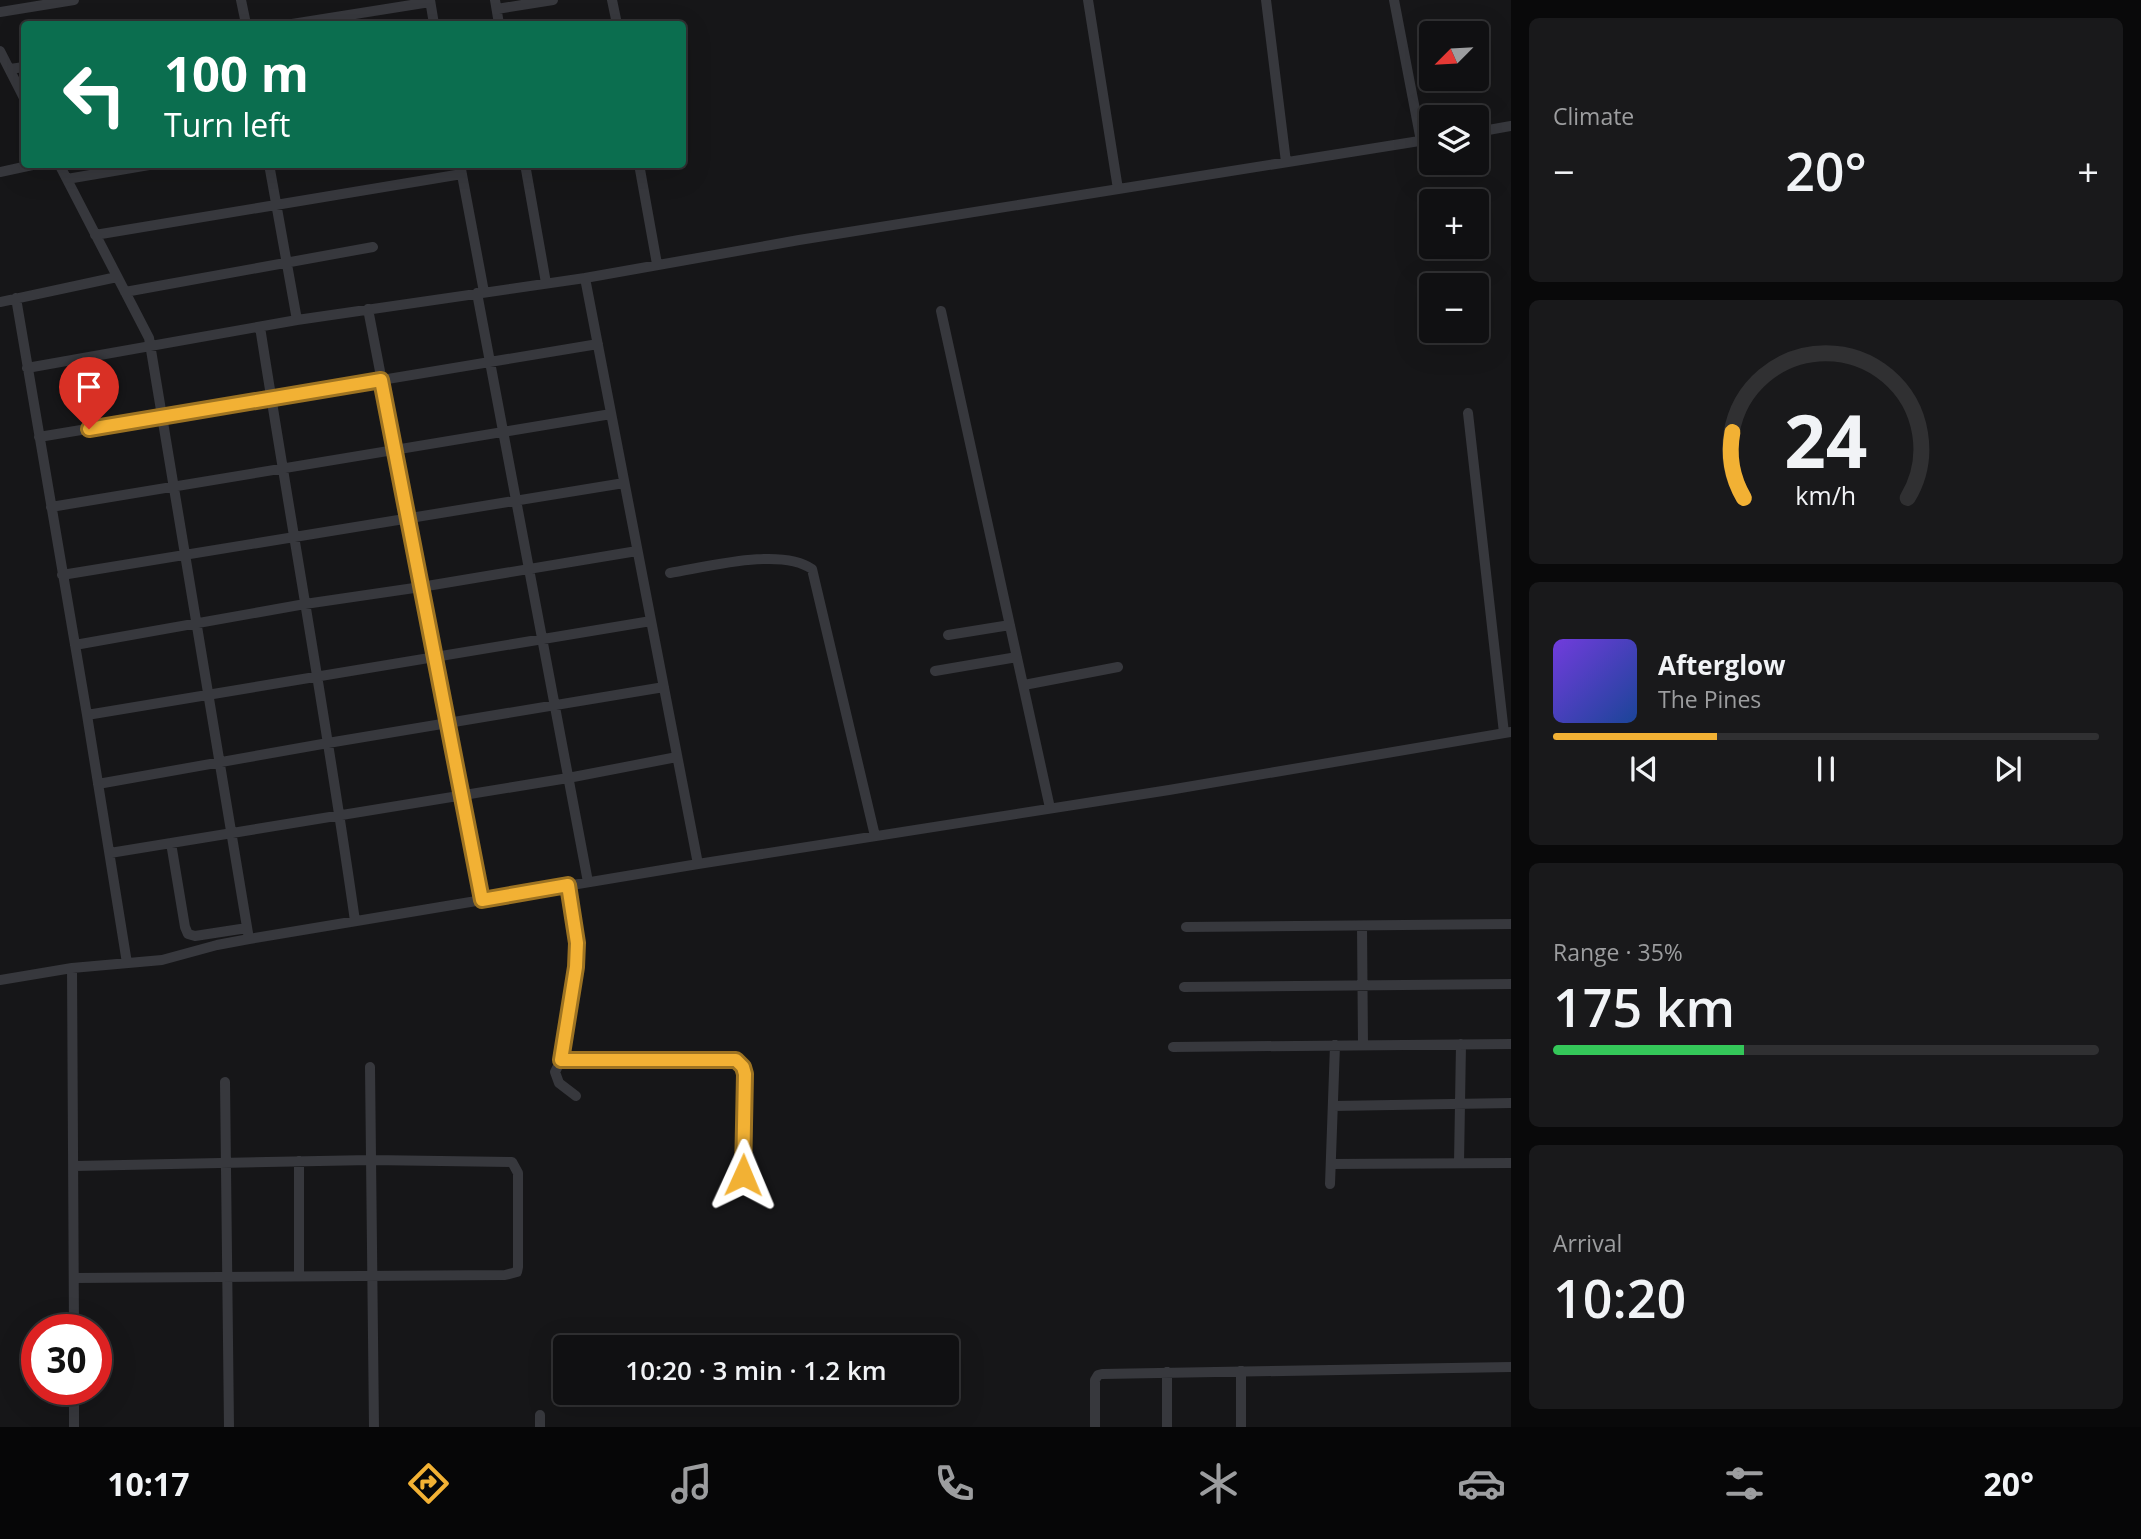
<!DOCTYPE html>
<html lang="en">
<head>
<meta charset="utf-8">
<style>
  :root { --surface:#101012; --page:#19191b; --text:#f1f3f6; --muted:#9c9d9f; --line:#303032; --accent:#f2b134 }
  body { margin:0; font-family:"Open Sans",sans-serif; background:var(--page); color:var(--text); height:100vh; display:flex; flex-direction:column; font-size:26px; white-space:nowrap }
  * { box-sizing:border-box; margin:0 }
  p { font-size:23px; color:var(--muted) }
  .icon { flex:none; width:38px; height:38px; fill:none; stroke:currentColor; stroke-width:2; stroke-linecap:round; stroke-linejoin:round }
  .map { position:relative; flex:1; overflow:hidden }
  .details { display:flex; flex-direction:column; gap:18px; padding:18px; background:#09090a; width:630px }
  .details>* { flex:none }
  .banner { position:absolute; left:21px; top:21px; width:665px; height:147px; border-radius:7px; box-shadow:0 7px 28px #0002,0 0 0 2px var(--line); background:#0b6e4f; color:#fff; overflow:hidden }
  .needle { width:46px; rotate:246deg }
  .controls { position:absolute; left:1419px; top:21px; display:grid; gap:14px }
  .controls a { display:grid; place-items:center; width:70px; height:70px; border-radius:7px; background:var(--surface); box-shadow:0 7px 28px #0002,0 0 0 2px var(--line); font-size:35px }
  .speed { position:absolute; left:21px; top:1314px; display:flex; gap:14px; font-size:35px; font-weight:700; text-align:center }
  .speed>* { display:grid; place-content:center; width:91px; height:91px; border-radius:50%; background:var(--surface); box-shadow:0 7px 28px #0002,0 0 0 2px var(--line); line-height:1 }
  .speed .limit { border:10px solid #d22; background:#fff; color:#111 }
  .pin { position:absolute; display:grid; place-items:center; width:60px; height:60px; color:#fff; margin:-72px -30px; border-radius:50% 50% 50% 0; rotate:-45deg; box-shadow:0 0 7px #0007 }
  .pin .icon { rotate:45deg }
  .me { position:absolute; width:77px; margin:-38px; rotate:1deg; stroke-linejoin:round; filter:drop-shadow(0 0 5px #0008) }
  .turn { display:flex; align-items:center; gap:24px; height:147px; padding:0 28px; font-size:32px }
  .turn .icon { width:91px; height:91px; stroke-width:2.5 }
  .turn b { display:block; font-size:49px; line-height:60px }
  .big { font-size:52px; font-weight:600; line-height:1.1 }
  .details .card { flex:1; display:flex; flex-direction:column; justify-content:center; gap:10px; min-width:0; padding:0 24px; border-radius:10px; background:var(--page) }
  .details .dial { align-items:center; gap:0 }
  .dial svg { height:182px; overflow:visible; fill:none; stroke:var(--line); stroke-width:7; stroke-linecap:round; text-anchor:middle }
  .dial text { fill:var(--text); stroke:none }
  .song { display:flex; align-items:center; gap:21px }
  .cover { width:84px; height:84px; border-radius:10px; background:linear-gradient(135deg,hsl(260 70% 55%),hsl(220 70% 35%)) }
  .played { height:7px; border-radius:4px; background:linear-gradient(90deg,var(--accent) 30%,var(--line) 30%) }
  .keys { display:flex; justify-content:space-around; direction:ltr }
  .heat { display:flex; justify-content:space-between; align-items:center; font-size:38px; direction:ltr }
  .charge { height:10px; border-radius:5px; background:linear-gradient(90deg,#34c759 35%,var(--line) 0) }
  .trip { position:absolute; left:553px; top:1335px; width:406px; height:70px; border-radius:7px; background:var(--surface); box-shadow:0 7px 28px #0002,0 0 0 2px var(--line); font-weight:600; line-height:70px; text-align:center }
  .tabs { display:flex; height:112px; justify-content:space-around; align-items:center; background:#060607; color:var(--muted) }
  .tabs .icon { width:49px; height:49px }
  .tabs .active { color:var(--accent) }
  .tabs b { font-size:32px; color:var(--text) }
  main { display:flex; flex:1; min-height:0 }
  .map>svg:first-child { display:block }
</style>
</head>
<body>
<main>
<div class="map">
<svg width="1511" height="1427" viewBox="0 0 1511 1427">
  <rect width="100%" height="100%" fill="#161618"/>
  <g fill="none" stroke-linecap="round" stroke-linejoin="round">
    <path stroke="#37383d" stroke-width="10" d="M241,0L246,24
      M430,0L434,24
      M495,0L499,24
      M612,0L617,24
      M1088,0L1118,189
      M1266,0L1286,162
      M1394,0L1421,141
      M497,9L553,0
      M0,12L74,0
      M292,24L430,2
      M0,51L24,98
      M10,69L24,67
      M1477,132L1511,126
      M59,164L149,338L249,939
      M269,164L297,320
      M460,164L484,292
      M525,164L546,283
      M639,164L657,264
      M0,172L37,164
      M67,179L155,164
      M95,235L462,174
      M585,278L698,864
      M125,292L373,247
      M477,293L588,882
      M16,298L87,715L127,963
      M0,302L117,277
      M368,309L482,900
      M941,311L1050,808
      M260,327C291,525 327,723 355,921
      M27,368L297,320L585,278L799,240L1432,139
      M1468,413L1504,733
      M39,437L598,344
      M51,507L611,414
      M670,573C707,567 781,547 812,569L875,836
      M62,575L624,483
      M948,635L1010,625
      M75,645L305,604L421,587L637,551
      M935,671L1017,657
      M1024,685L1118,667
      M87,715L651,621
      M98,784L328,743L664,687
      M171,843L185,927L188,934L195,936L247,928
      M110,853L568,778L677,757
      M568,885L577,943L576,967L561,1060L555,1072L559,1083L576,1096
      M1362,926L1363,1045
      M1186,927L1511,924
      M72,968L74,1330
      M0,980L72,968L162,960L217,945L249,939L698,864L1169,790L1511,732
      M1184,987L1511,984
      M1173,1047L1511,1044
      M561,1060H736L743,1067L745,1074L743,1175
      M370,1067L374,1427
      M225,1082L229,1427
      M1333,1106L1511,1103
      M1459,1163L1461,1044
      M1331,1164L1511,1163
      M1330,1184L1335,1045
      M299,1275V1161
      M74,1278L505,1275L517,1272L518,1267V1173L512,1162L371,1160L75,1166
      M1167,1372V1427
      M74,1427V1390
      M540,1427V1415
      M1095,1427V1380L1098,1375L1102,1374L1511,1367
      M1241,1427V1371"/>
  </g>
  <g fill="none" stroke-linecap="round" stroke-linejoin="round">
    <g stroke="#9d7322" stroke-width="18">
      <path id="route" d="M89,429L381,380L482,900L568,885L577,943L576,967L561,1060H736L743,1067L745,1074L743,1175"/>
    </g>
    <use href="#route" stroke="#f2b134" stroke-width="12"/>
  </g>
</svg>
<div class="controls">
<a><svg class="needle" viewBox="-14 -14 28 28"><path d="M0-13l5 13h-10z" fill="#e53935"/><path d="M0 13l5-13h-10z" fill="#9c9d9f"/></svg></a>
<a><svg class="icon" aria-label="layers" viewBox="0 0 24 24"><path d="M12 4l9 5-9 5-9-5zM3 14l9 5 9-5"/></svg></a>
<a>+</a>
<a>−</a>
</div>
<div class="speed"><div class="limit">30</div></div>
<div class="pin" style="left:89px;top:429px;background:#d93025"><svg class="icon" aria-label="arrive" viewBox="0 0 24 24"><path d="M6 21V4h12l-3 4 3 4H6"/></svg></div>
<svg class="me" style="left:743px;top:1175px" viewBox="-20 -20 40 40"><path d="M0-17L14 15 0 8-14 15z" fill="#f2b134" stroke="#fff" stroke-width="4"/></svg>
<div class="trip">10:20 · 3 min · 1.2 km</div>
<div class="banner">
<div class="turn"><svg class="icon" aria-label="left" viewBox="0 0 24 24"><path d="M17 20v-9H6M10 6l-5 5 5 5"/></svg><div><b>100 m</b>Turn left</div></div>
</div>
</div>
<section class="details">
<div class="card"><p>Climate</p>
<div class="heat"><a>−</a><b class="big">20°</b><a>+</a></div>
</div>
<div class="card dial"><svg viewBox="0 0 100 80">
<path d="M14 69A42 42 0 1 1 86 69"/>
<path d="M14 69A42 42 0 0 1 9 40" stroke="#f2b134"/>
<text x="50" y="56" font-size="32" font-weight="700">24</text>
<text x="50" y="72" font-size="11">km/h</text>
</svg></div>
<div class="card">
<div class="song"><i class="cover"></i><div><b>Afterglow</b><p>The Pines</p></div></div>
<div class="played"></div>
<div class="keys"><svg class="icon" aria-label="previous" viewBox="0 0 24 24"><path d="M18 5L8 12l10 7zM5 5v14"/></svg><svg class="icon" aria-label="pause" viewBox="0 0 24 24"><path d="M8 5v14M16 5v14"/></svg><svg class="icon" aria-label="next" viewBox="0 0 24 24"><path d="M6 5l10 7-10 7zM19 5v14"/></svg></div>
</div>
<div class="card"><p>Range · 35%</p><b class="big">175 km</b><div class="charge"></div></div>
<div class="card"><p>Arrival</p><b class="big">10:20</b></div>
</section>
</main>
<nav class="tabs">
<b>10:17</b>
<svg class="icon active" aria-label="directions" viewBox="0 0 24 24"><path d="M12 3l9 9-9 9-9-9zM9 14v-3h6M13 9l2 2-2 2"/></svg>
<svg class="icon" aria-label="music" viewBox="0 0 24 24"><path d="M9 18V5l10-2v13"/><circle cx="6" cy="18" r="3"/><circle cx="16" cy="16" r="3"/></svg>
<svg class="icon" aria-label="phone" viewBox="0 0 24 24"><path d="M5 4h4l2 5-3 2q2 4 5 5l2-3 5 2v4C11 20 4 13 5 4z"/></svg>
<svg class="icon" aria-label="climate" viewBox="0 0 24 24"><path d="M12 3v18M4 7l16 10M4 17L20 7"/></svg>
<svg class="icon" aria-label="car" viewBox="0 0 24 24"><path d="M5 17H2v-5l4-1 3-4h7l3 4 3 1v5h-3M9 17h6M6 11h13"/><circle cx="7" cy="17" r="2"/><circle cx="17" cy="17" r="2"/></svg>
<svg class="icon" aria-label="filters" viewBox="0 0 24 24"><path d="M4 7h16M4 17h16"/><circle cx="9" cy="7" r="2"/><circle cx="15" cy="17" r="2"/></svg>
<b>20°</b>
</nav>
</body>
</html>
